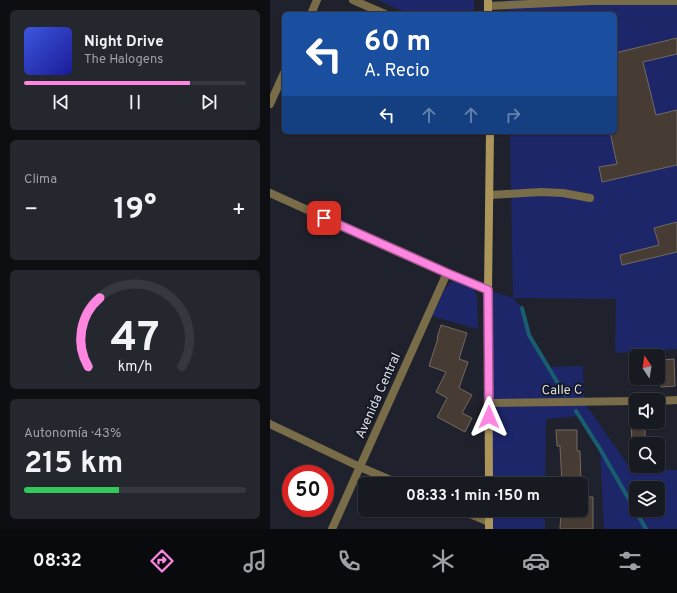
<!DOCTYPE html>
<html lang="es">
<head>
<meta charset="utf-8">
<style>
  :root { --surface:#171a21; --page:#24272e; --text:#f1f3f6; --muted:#9ea1a5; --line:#36383f; --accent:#fe86e0 }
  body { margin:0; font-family:Overpass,sans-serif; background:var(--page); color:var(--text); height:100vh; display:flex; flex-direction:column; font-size:15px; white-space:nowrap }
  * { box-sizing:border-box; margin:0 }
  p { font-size:13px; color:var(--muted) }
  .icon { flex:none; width:22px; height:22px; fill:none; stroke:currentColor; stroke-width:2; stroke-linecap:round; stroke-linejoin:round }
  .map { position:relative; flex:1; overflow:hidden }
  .details { display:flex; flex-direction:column; gap:10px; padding:10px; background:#0d0e12; width:270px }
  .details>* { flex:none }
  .hud { position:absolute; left:12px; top:12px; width:335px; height:122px; border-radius:6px; box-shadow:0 1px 3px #0004,0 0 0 1px var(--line); background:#1a4fa0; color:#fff; overflow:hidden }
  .needle { width:26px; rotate:348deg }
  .fabs { position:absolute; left:359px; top:349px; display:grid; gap:8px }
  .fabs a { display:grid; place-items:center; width:36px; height:36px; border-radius:6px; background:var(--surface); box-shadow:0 1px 3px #0004,0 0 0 1px var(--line); font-size:20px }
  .speed { position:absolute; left:12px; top:465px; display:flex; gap:8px; font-size:20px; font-weight:700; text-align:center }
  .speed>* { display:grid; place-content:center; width:52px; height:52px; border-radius:50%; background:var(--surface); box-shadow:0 1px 3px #0004,0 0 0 1px var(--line); line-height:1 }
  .speed .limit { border:6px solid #d22; background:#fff; color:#111 }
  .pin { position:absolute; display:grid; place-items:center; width:34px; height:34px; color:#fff; margin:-17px; border-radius:8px; box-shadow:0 2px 6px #0006 }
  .me { position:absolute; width:44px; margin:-22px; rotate:0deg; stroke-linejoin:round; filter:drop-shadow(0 0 3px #0008) }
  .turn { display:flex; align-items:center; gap:14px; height:84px; padding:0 16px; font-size:18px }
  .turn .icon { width:52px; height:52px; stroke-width:2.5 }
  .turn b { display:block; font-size:28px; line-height:34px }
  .lanes { display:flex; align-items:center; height:38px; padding:0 16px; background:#0003; justify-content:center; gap:20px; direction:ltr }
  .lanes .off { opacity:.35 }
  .big { font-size:30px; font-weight:700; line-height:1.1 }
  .details .tile { flex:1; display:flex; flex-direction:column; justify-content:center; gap:6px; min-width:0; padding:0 14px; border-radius:6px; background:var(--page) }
  .details .dial { align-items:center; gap:0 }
  .dial svg { height:104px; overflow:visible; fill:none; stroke:var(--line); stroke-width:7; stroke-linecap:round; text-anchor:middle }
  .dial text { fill:var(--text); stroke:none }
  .song { display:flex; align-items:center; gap:12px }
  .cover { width:48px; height:48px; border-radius:6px; background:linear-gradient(135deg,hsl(230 70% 55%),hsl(240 70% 35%)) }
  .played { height:4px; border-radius:2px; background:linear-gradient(90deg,var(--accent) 75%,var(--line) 75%) }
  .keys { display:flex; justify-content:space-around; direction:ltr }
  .heat { display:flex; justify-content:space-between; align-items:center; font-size:22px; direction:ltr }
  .charge { height:6px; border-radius:3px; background:linear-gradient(90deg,#34c759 43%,var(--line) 0) }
  .trip { position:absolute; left:88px; top:477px; width:230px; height:40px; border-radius:6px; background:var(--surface); box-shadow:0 1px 3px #0004,0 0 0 1px var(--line); font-weight:700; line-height:40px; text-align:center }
  .tab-bar { display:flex; height:64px; justify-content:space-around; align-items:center; background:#090a0d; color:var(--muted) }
  .tab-bar .icon { width:28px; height:28px }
  .tab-bar .active { color:var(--accent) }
  .tab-bar b { font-size:18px; color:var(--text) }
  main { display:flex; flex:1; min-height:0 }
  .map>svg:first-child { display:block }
</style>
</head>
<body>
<main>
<section class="details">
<div class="tile">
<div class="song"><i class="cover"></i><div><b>Night Drive</b><p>The Halogens</p></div></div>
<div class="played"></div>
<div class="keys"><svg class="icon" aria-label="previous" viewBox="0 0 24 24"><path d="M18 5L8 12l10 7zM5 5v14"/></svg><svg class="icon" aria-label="pause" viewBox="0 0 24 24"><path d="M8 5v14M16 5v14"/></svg><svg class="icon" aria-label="next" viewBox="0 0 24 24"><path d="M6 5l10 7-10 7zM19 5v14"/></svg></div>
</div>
<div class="tile"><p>Clima</p>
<div class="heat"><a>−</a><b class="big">19°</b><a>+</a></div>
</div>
<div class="tile dial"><svg viewBox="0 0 100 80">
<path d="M14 69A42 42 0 1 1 86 69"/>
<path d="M14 69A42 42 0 0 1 23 16" stroke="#fe86e0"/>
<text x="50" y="56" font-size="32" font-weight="700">47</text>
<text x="50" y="72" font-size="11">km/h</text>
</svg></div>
<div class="tile"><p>Autonomía · 43%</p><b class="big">215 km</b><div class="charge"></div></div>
</section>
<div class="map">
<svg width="407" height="529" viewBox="0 0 407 529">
  <rect width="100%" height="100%" fill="#1f222c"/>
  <path fill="#1c2669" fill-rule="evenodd" d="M108,0H204V14H139Z
    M238,0H407V349L345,353L346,299L243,298L252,308L259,335L277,367L313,366L314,402L360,468L407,470V529H334L330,449L309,416L276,419L275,484H219L218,290L243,298L240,132H345V14H238ZM366,488H388V510H366Z
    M181,282H187L204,289L207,297L208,329L162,316L175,289Z
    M219,510H275V529H219Z"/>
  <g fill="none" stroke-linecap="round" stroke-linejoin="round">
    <path stroke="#195d71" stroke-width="4" d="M252,308L259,335L295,395
      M306,411L330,449L376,529"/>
  </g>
  <path fill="#463c34" stroke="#746960" d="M407,38V54L373,62L386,115L407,110V165L332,182L329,167L347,164L340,132H345V53Z
    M407,222V252L352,265L350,255L389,245L384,228Z
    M171,325L197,333L189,359L198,362L189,388L202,395L192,413L202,418L195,432L167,417L177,398L166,392L176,372L159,366L168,338H167Z
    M404,359L405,386L391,387V360Z
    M361,422H375V444H362Z
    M286,430H307V451H310L311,484H292L290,446H287Z
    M311,497H323V529H290L291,510H311Z"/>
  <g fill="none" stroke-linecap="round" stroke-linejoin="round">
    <path stroke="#796c48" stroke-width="8" d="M218,6L322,1H407
      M220,195L271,192L293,193L320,198"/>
    <path stroke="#796c48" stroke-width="8" d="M83,0L115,14
      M41,14L47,0
      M0,104L14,73
      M0,193L177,273L218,290
      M388,401L407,400
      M219,403L366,401
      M0,424L90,467L130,484
      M191,510L219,522
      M62,529L177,273"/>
    <path stroke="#ab955b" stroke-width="8" d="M218,0V14
      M219,484L218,290L220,132
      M219,529V510"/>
  </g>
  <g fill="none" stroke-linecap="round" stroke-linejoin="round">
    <g stroke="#a55792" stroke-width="10">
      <path id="route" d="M54,218L177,273L218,290L219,417"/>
    </g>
    <use href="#route" stroke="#fe86e0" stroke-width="7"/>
  </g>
  <g text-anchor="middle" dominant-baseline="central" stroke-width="4" stroke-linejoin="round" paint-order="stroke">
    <g font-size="13" fill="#dddfe6" stroke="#161923">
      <text transform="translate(292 391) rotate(-1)">Calle C</text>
      <text transform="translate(109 396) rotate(-66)">Avenida Central</text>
    </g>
  </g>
</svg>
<div class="fabs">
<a><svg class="needle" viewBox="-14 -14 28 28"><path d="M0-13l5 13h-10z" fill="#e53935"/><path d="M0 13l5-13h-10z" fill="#9ea1a5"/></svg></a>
<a><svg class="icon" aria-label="sound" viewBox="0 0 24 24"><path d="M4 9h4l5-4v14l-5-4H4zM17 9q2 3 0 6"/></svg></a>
<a><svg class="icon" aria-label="search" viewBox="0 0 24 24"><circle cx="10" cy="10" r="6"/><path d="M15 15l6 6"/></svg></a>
<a><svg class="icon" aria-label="layers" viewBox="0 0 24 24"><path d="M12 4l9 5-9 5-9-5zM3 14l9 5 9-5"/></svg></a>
</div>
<div class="speed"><div class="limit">50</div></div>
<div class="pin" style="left:54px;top:218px;background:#d93025"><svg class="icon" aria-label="arrive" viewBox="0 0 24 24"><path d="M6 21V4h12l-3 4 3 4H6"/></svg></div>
<svg class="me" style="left:219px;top:417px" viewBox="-20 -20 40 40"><path d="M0-17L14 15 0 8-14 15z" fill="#fe86e0" stroke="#fff" stroke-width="4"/></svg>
<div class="trip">08:33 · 1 min · 150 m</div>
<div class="hud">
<div class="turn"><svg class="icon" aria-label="left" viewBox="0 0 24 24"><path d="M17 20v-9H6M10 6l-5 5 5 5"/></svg><div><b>60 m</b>A. Recio</div></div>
<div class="lanes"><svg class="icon" aria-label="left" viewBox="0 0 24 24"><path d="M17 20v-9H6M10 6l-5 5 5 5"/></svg><svg class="icon off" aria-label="ahead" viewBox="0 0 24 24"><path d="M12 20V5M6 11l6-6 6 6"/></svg><svg class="icon off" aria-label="ahead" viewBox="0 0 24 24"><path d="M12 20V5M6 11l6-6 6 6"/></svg><svg class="icon off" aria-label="right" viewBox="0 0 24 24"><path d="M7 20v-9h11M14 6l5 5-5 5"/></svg></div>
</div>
</div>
</main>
<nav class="tab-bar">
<b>08:32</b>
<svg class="icon active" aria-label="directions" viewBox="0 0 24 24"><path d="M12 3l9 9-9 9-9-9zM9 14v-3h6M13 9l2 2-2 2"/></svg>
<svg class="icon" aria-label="music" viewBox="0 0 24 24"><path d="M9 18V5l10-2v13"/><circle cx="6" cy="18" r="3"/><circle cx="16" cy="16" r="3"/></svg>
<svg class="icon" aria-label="phone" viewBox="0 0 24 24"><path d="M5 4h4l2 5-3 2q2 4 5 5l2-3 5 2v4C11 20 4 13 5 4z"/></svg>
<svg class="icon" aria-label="climate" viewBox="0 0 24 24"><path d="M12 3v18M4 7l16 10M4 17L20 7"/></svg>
<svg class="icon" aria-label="car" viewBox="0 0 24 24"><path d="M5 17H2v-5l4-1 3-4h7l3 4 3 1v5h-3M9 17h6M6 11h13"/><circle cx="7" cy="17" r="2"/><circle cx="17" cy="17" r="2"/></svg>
<svg class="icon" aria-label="filters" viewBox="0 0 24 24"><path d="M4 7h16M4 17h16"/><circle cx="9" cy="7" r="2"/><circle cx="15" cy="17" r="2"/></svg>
</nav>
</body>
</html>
